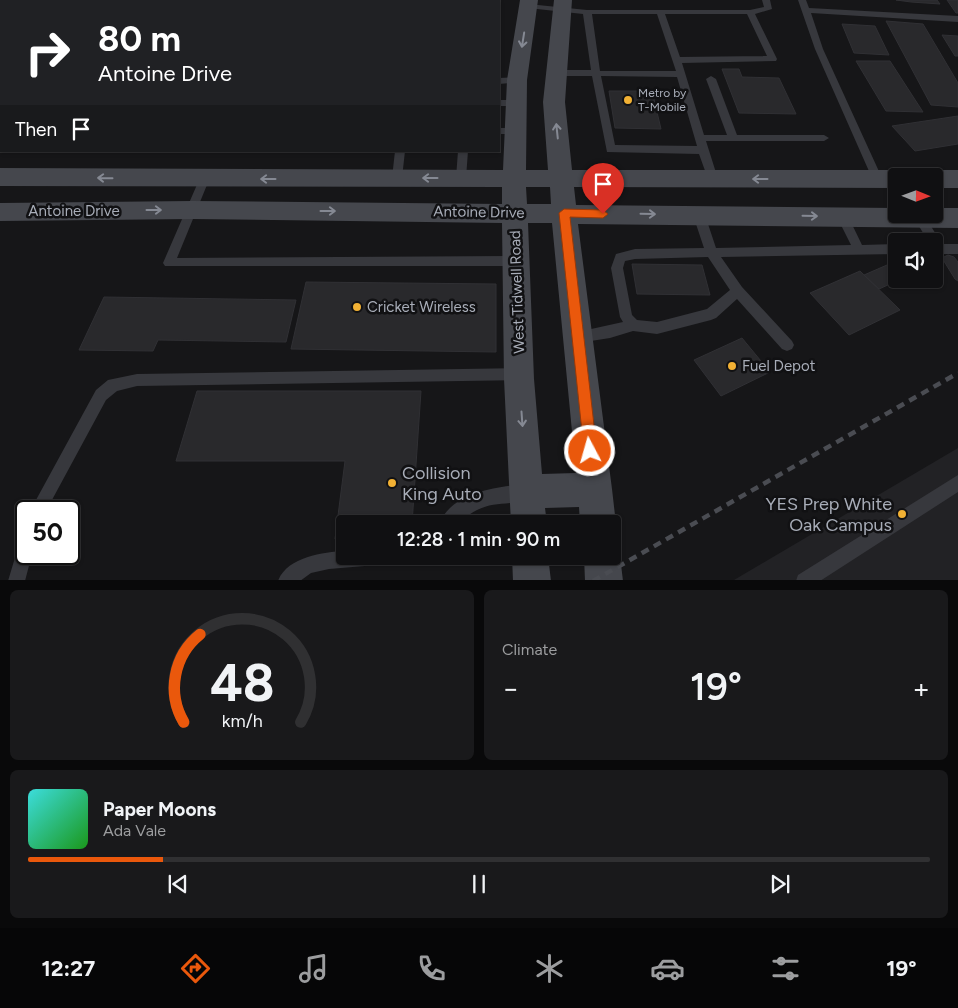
<!DOCTYPE html>
<html lang="en">
<head>
<meta charset="utf-8">
<style>
  :root { --surface:#101012; --page:#19191b; --text:#f1f3f6; --muted:#9c9d9f; --line:#303032; --accent:#ea580c }
  body { margin:0; font-family:Figtree,sans-serif; background:var(--page); color:var(--text); height:100vh; display:flex; flex-direction:column; font-size:19px; white-space:nowrap }
  * { box-sizing:border-box; margin:0 }
  p { font-size:16px; color:var(--muted) }
  .icon { flex:none; width:28px; height:28px; fill:none; stroke:currentColor; stroke-width:2; stroke-linecap:round; stroke-linejoin:round }
  .map { position:relative; height:580px; overflow:hidden }
  .sheet { display:flex; flex-direction:column; gap:10px; padding:10px; background:#09090a; flex:1 }
  .sheet>* { flex:none }
  .top-card { position:absolute; left:0px; top:0px; width:500px; height:152px; box-shadow:0 1px 4px #0004,0 0 0 1px var(--line); background:#202124; color:#fff; overflow:hidden }
  .needle { width:32px; rotate:91deg }
  .controls { position:absolute; left:888px; top:168px; display:grid; gap:10px }
  .controls a { display:grid; place-items:center; width:55px; height:55px; border-radius:5px; background:var(--surface); box-shadow:0 1px 4px #0004,0 0 0 1px var(--line); font-size:25px }
  .speed { position:absolute; left:15px; top:500px; display:flex; gap:10px; font-size:25px; font-weight:700; text-align:center }
  .speed>* { display:grid; place-content:center; width:65px; height:65px; border-radius:50%; background:var(--surface); box-shadow:0 1px 4px #0004,0 0 0 1px var(--line); line-height:1 }
  .speed .limit { border:2px solid #111; border-radius:8px; background:#fff; color:#111 }
  .pin { position:absolute; display:grid; place-items:center; width:42px; height:42px; color:#fff; margin:-51px -21px; border-radius:50% 50% 50% 0; rotate:-45deg; box-shadow:0 0 5px #0007 }
  .pin .icon { rotate:45deg }
  .me { position:absolute; width:55px; margin:-28px; rotate:354deg; stroke-linejoin:round; filter:drop-shadow(0 0 4px #0008) }
  .turn { display:flex; align-items:center; gap:18px; height:105px; padding:0 15px; font-size:22px }
  .turn .icon { width:65px; height:65px; stroke-width:2.5 }
  .turn b { display:block; font-size:35px; line-height:42px }
  .then { display:flex; align-items:center; height:48px; padding:0 15px; background:#0003; gap:10px; font-size:19px }
  .big { font-size:38px; font-weight:600; line-height:1.1 }
  .sheet .widget { flex:1; display:flex; flex-direction:column; justify-content:center; gap:8px; min-width:0; padding:0 18px; border-radius:8px; background:var(--page) }
  .sheet .dial { align-items:center; gap:0 }
  .dial svg { height:130px; overflow:visible; fill:none; stroke:var(--line); stroke-width:7; stroke-linecap:round; text-anchor:middle }
  .dial text { fill:var(--text); stroke:none }
  .song { display:flex; align-items:center; gap:15px }
  .cover { width:60px; height:60px; border-radius:8px; background:linear-gradient(135deg,hsl(180 70% 55%),hsl(120 70% 35%)) }
  .played { height:5px; border-radius:2px; background:linear-gradient(90deg,var(--accent) 15%,var(--line) 15%) }
  .keys { display:flex; justify-content:space-around; direction:ltr }
  .heat { display:flex; justify-content:space-between; align-items:center; font-size:28px; direction:ltr }
  .sheet .tiles { flex:1; display:grid; gap:10px; grid-template-columns:1fr 1fr }
  .widget:last-child { grid-column:span 2 }
  .trip { position:absolute; left:336px; top:515px; width:285px; height:50px; border-radius:5px; background:var(--surface); box-shadow:0 1px 4px #0004,0 0 0 1px var(--line); font-weight:600; line-height:50px; text-align:center }
  .dock { display:flex; height:80px; justify-content:space-around; align-items:center; background:#060607; color:var(--muted) }
  .dock .icon { width:35px; height:35px }
  .dock .on { color:var(--accent) }
  .dock b { font-size:22px; color:var(--text) }
  .map>svg:first-child { display:block }
</style>
</head>
<body>
<div class="map">
<svg width="958" height="581" viewBox="0 0 958 581">
  <rect width="100%" height="100%" fill="#161618"/>
  <path fill="#222225" d="M958,448V580H734Z"/>
  <g fill="none" stroke-linecap="round" stroke-linejoin="round">
    <path fill="#2c353c" fill-rule="evenodd" d="M0,1H3H1V4H0Z"/>
  </g>
  <path fill="#29292c" stroke="#303034" d="M200,0H304L199,1Z
    M896,0H937L940,4L911,2Z
    M947,0H958V13H956Z
    M886,21L923,24L958,83V107L931,105Z
    M842,24L875,26L889,55L854,53Z
    M942,35L958,36V56H955Z
    M856,61H890L923,112L886,111Z
    M722,69H739L742,77L779,78L796,114L739,113Z
    M609,91H652L661,129L615,128Z
    M958,116V144L915,151L892,126Z
    M948,255L954,257L958,262V281L955,279L942,258Z
    M632,264L702,265L710,295L637,294Z
    M887,265L896,273V279H901L879,289L864,275Z
    M860,271L900,310L849,335L810,293Z
    M306,282L496,284V352L291,349Z
    M104,297L296,300L286,342L158,340L153,351L79,350Z
    M742,338L770,372L721,396L694,360Z
    M197,391H421L412,524H345V539H335L345,461H176Z"/>
  <g fill="none" stroke-linecap="round" stroke-linejoin="round">
    <path fill="#37383d" fill-rule="evenodd" d="M762,0H770L772,9L755,14L777,59L776,61L682,63L704,135H727L706,79L711,76L716,79L737,135H824L829,138L824,141H706L718,179L713,183L708,179L699,154L607,152L592,76H557L552,73L557,70H591L583,14L528,8L524,6L528,4L587,10H750L764,7ZM592,14H657L676,71H600ZM665,14H747L767,56L680,57ZM601,76L677,77L697,146L615,145Z
      M798,0H806L809,8L958,16V22L811,13L823,49L882,178L881,181H873L872,178L815,49Z
      M517,77L522,80L520,82L499,84V78Z
      M499,100H515L520,103L515,106H499Z
      M499,128H514L519,131L514,134H499Z
      M1,141V150L0,151V142Z
      M395,151H405L402,178L397,182L392,178Z
      M458,151H468L466,178L461,182L456,178Z
      M204,176L209,180L177,258L516,256L520,258L522,261L520,264L516,266H165L163,263L199,180Z
      M699,211L705,215L716,248L851,245L837,217L843,213L847,214L862,245L896,244V254L721,257L742,287L792,341L794,345L792,349L787,351L782,349L737,299L716,318L711,320L657,334L633,331L610,338L578,343L573,341L571,337L573,333L623,322L620,317L611,268L616,254L635,249L704,248L693,215ZM708,257L730,290L707,309L657,322L637,320L632,315L623,268L625,261L635,259Z
      M920,214L924,215L942,244H958V254H934V241H928L914,218L916,215Z
      M519,368L524,369L526,374L524,379L519,380L137,386L117,391L106,400L46,511H30L96,390L108,380L137,374Z
      M958,475V492L820,581H796L798,575Z
      M525,484L531,486L533,492L531,498C502,509 486,496 459,524H439C452,492 496,487 525,484Z
      M26,539V554H32L25,581H8L20,541Z
      M345,551V556H396L394,562L388,564L329,569L311,573L300,581H278C287,557 323,552 345,551Z"/>
    <path fill="#45474d" fill-rule="evenodd" d="M520,0H538L527,80L526,170H548L543,102L554,0H572L565,102L572,170H896L904,173L906,176H896V188L574,187L576,205L896,208V214H934V208H958V228L578,224L612,489L616,524L612,532V524H580L579,507L545,508L547,524H511L504,379L502,223L192,219L0,221V203L192,201L502,204V187L0,186V168L503,170L507,80ZM526,187H550L551,204H527ZM528,223H552L576,473L542,474L534,379Z
      M934,170H958V188H934V176H924L926,173Z
      M612,542L615,543L620,556L623,581H585L584,556H612Z
      M512,556H548L551,581H513Z"/>
    <path stroke="#4a4c52" stroke-width="4.5" stroke-dasharray="8 6" stroke-linecap="butt" d="M593,581L958,373"/>
  </g>
  <defs><path id="oneway-shaft" d="M-6 0H5M1.5-3L5.5 0L1.5 3" fill="none" stroke-width="1.6" stroke-linecap="round" stroke-linejoin="round" transform="scale(1.25)"/></defs>
  <g stroke="#858993">
    <use href="#oneway-shaft" transform="translate(523 40) rotate(99)"/>
    <use href="#oneway-shaft" transform="translate(557 131) rotate(-96)"/>
    <use href="#oneway-shaft" transform="translate(105 178) rotate(-179)"/>
    <use href="#oneway-shaft" transform="translate(430 178) rotate(180)"/>
    <use href="#oneway-shaft" transform="translate(268 179) rotate(180)"/>
    <use href="#oneway-shaft" transform="translate(760 179) rotate(180)"/>
    <use href="#oneway-shaft" transform="translate(154 210)"/>
    <use href="#oneway-shaft" transform="translate(328 211)"/>
    <use href="#oneway-shaft" transform="translate(648 214) rotate(1)"/>
    <use href="#oneway-shaft" transform="translate(810 216) rotate(1)"/>
    <use href="#oneway-shaft" transform="translate(522 419) rotate(86)"/>
  </g>
  <path fill="#ea580c" stroke="#983908" d="M564,209L603,210L608,214L603,218L570,217L597,451L595,456L590,458L586,456L584,451L559,213Z"/>
  <g fill="#f2b134" stroke="#111113" stroke-width="2">
    <circle cx="628" cy="100" r="5"/>
    <circle cx="357" cy="307" r="5"/>
    <circle cx="732" cy="366" r="5"/>
    <circle cx="392" cy="483" r="5"/>
    <circle cx="902" cy="514" r="5"/>
  </g>
  <g text-anchor="middle" dominant-baseline="central" stroke-width="5" stroke-linejoin="round" paint-order="stroke">
    <g font-size="12" fill="#a8adb8" stroke="#111113" text-anchor="start">
      <text x="638" y="93">Metro by<tspan x="638" dy="14">T-Mobile</tspan></text>
    </g>
    <g font-size="15" fill="#a8adb8" stroke="#111113">
      <text x="74" y="211">Antoine Drive</text>
      <text transform="translate(479 212) rotate(1)">Antoine Drive</text>
      <text transform="translate(517 292) rotate(-92)">West Tidwell Road</text>
    </g>
    <g font-size="15" fill="#a8adb8" stroke="#111113" text-anchor="start">
      <text x="367" y="307">Cricket Wireless</text>
      <text x="742" y="366">Fuel Depot</text>
    </g>
    <g font-size="18" fill="#a8adb8" stroke="#111113" text-anchor="start">
      <text x="402" y="473">Collision<tspan x="402" dy="21">King Auto</tspan></text>
      <text x="892" y="504" text-anchor="end">YES Prep White<tspan x="892" dy="21">Oak Campus</tspan></text>
    </g>
  </g>
</svg>
<div class="controls">
<a><svg class="needle" viewBox="-14 -14 28 28"><path d="M0-13l5 13h-10z" fill="#e53935"/><path d="M0 13l5-13h-10z" fill="#9c9d9f"/></svg></a>
<a><svg class="icon" aria-label="sound" viewBox="0 0 24 24"><path d="M4 9h4l5-4v14l-5-4H4zM17 9q2 3 0 6"/></svg></a>
</div>
<div class="speed"><div class="limit">50</div></div>
<div class="pin" style="left:603px;top:214px;background:#d93025"><svg class="icon" aria-label="arrive" viewBox="0 0 24 24"><path d="M6 21V4h12l-3 4 3 4H6"/></svg></div>
<svg class="me" style="left:590px;top:451px" viewBox="-20 -20 40 40"><circle r="17" fill="#ea580c" stroke="#fff" stroke-width="3"/><path d="M0-11L8 9 0 5-8 9z" fill="#fff"/></svg>
<div class="trip">12:28 · 1 min · 90 m</div>
<div class="top-card">
<div class="turn"><svg class="icon" aria-label="right" viewBox="0 0 24 24"><path d="M7 20v-9h11M14 6l5 5-5 5"/></svg><div><b>80 m</b>Antoine Drive</div></div>
<div class="then">Then<svg class="icon" aria-label="arrive" viewBox="0 0 24 24"><path d="M6 21V4h12l-3 4 3 4H6"/></svg></div>
</div>
</div>
<section class="sheet">
<div class="tiles">
<div class="widget dial"><svg viewBox="0 0 100 80">
<path d="M14 69A42 42 0 1 1 86 69"/>
<path d="M14 69A42 42 0 0 1 24 15" stroke="#ea580c"/>
<text x="50" y="56" font-size="32" font-weight="700">48</text>
<text x="50" y="72" font-size="11">km/h</text>
</svg></div>
<div class="widget"><p>Climate</p>
<div class="heat"><a>−</a><b class="big">19°</b><a>+</a></div>
</div>
<div class="widget">
<div class="song"><i class="cover"></i><div><b>Paper Moons</b><p>Ada Vale</p></div></div>
<div class="played"></div>
<div class="keys"><svg class="icon" aria-label="previous" viewBox="0 0 24 24"><path d="M18 5L8 12l10 7zM5 5v14"/></svg><svg class="icon" aria-label="pause" viewBox="0 0 24 24"><path d="M8 5v14M16 5v14"/></svg><svg class="icon" aria-label="next" viewBox="0 0 24 24"><path d="M6 5l10 7-10 7zM19 5v14"/></svg></div>
</div>
</div>
</section>
<nav class="dock">
<b>12:27</b>
<svg class="icon on" aria-label="directions" viewBox="0 0 24 24"><path d="M12 3l9 9-9 9-9-9zM9 14v-3h6M13 9l2 2-2 2"/></svg>
<svg class="icon" aria-label="music" viewBox="0 0 24 24"><path d="M9 18V5l10-2v13"/><circle cx="6" cy="18" r="3"/><circle cx="16" cy="16" r="3"/></svg>
<svg class="icon" aria-label="phone" viewBox="0 0 24 24"><path d="M5 4h4l2 5-3 2q2 4 5 5l2-3 5 2v4C11 20 4 13 5 4z"/></svg>
<svg class="icon" aria-label="climate" viewBox="0 0 24 24"><path d="M12 3v18M4 7l16 10M4 17L20 7"/></svg>
<svg class="icon" aria-label="car" viewBox="0 0 24 24"><path d="M5 17H2v-5l4-1 3-4h7l3 4 3 1v5h-3M9 17h6M6 11h13"/><circle cx="7" cy="17" r="2"/><circle cx="17" cy="17" r="2"/></svg>
<svg class="icon" aria-label="filters" viewBox="0 0 24 24"><path d="M4 7h16M4 17h16"/><circle cx="9" cy="7" r="2"/><circle cx="15" cy="17" r="2"/></svg>
<b>19°</b>
</nav>
</body>
</html>
